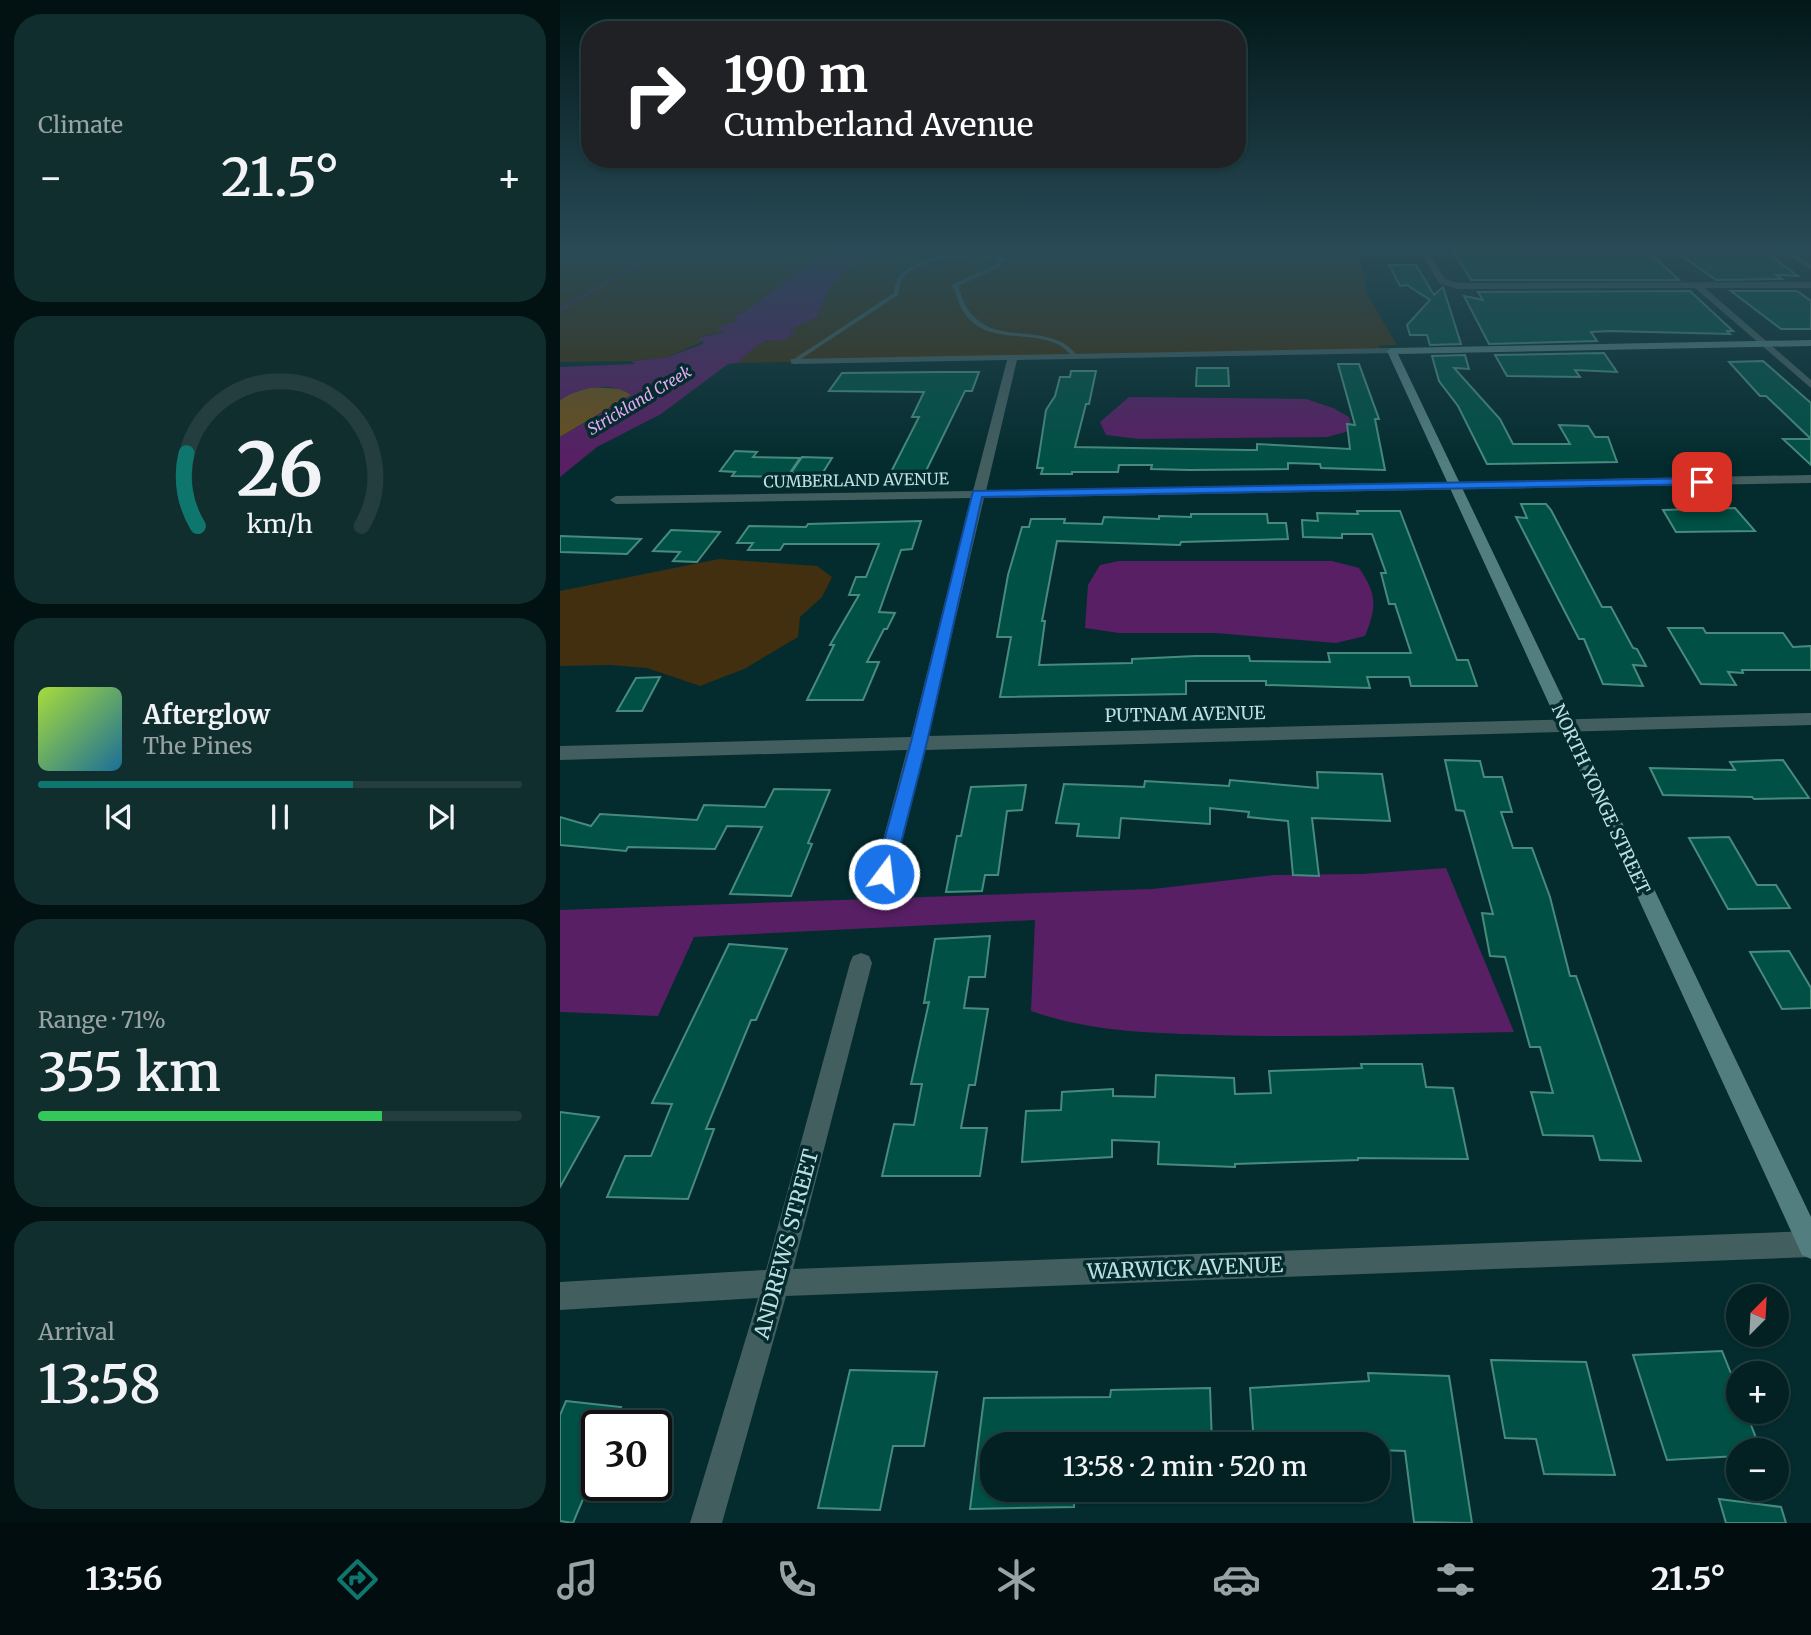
<!DOCTYPE html>
<html lang="en">
<head>
<meta charset="utf-8">
<style>
  :root { --surface:#032122; --page:#112e2f; --text:#f1f3f6; --muted:#97a3a5; --line:#243e40; --accent:#0f766e }
  body { margin:0; font-family:Merriweather,serif; background:var(--page); color:var(--text); height:100vh; display:flex; flex-direction:column; font-size:26px; white-space:nowrap }
  * { box-sizing:border-box; margin:0 }
  p { font-size:23px; color:var(--muted) }
  .icon { flex:none; width:38px; height:38px; fill:none; stroke:currentColor; stroke-width:2; stroke-linecap:round; stroke-linejoin:round }
  .map { position:relative; flex:1; overflow:hidden }
  .sheet { display:flex; flex-direction:column; gap:14px; padding:14px; background:#021213; width:560px }
  .sheet>* { flex:none }
  .guide { position:absolute; left:21px; top:21px; width:665px; height:147px; border-radius:28px; box-shadow:0 2px 5px #0004,0 0 0 2px var(--line); background:#202124; color:#fff; overflow:hidden }
  .needle { width:46px; rotate:24deg }
  .tools { position:absolute; left:1166px; top:1284px; display:grid; gap:14px }
  .tools a { display:grid; place-items:center; width:63px; height:63px; border-radius:50%; background:var(--surface); box-shadow:0 2px 5px #0004,0 0 0 2px var(--line); font-size:35px }
  .speed { position:absolute; left:21px; top:1410px; display:flex; gap:14px; font-size:35px; font-weight:700; text-align:center }
  .speed>* { display:grid; place-content:center; width:91px; height:91px; border-radius:50%; background:var(--surface); box-shadow:0 2px 5px #0004,0 0 0 2px var(--line); line-height:1 }
  .speed .limit { border:4px solid #111; border-radius:10px; background:#fff; color:#111 }
  .pin { position:absolute; display:grid; place-items:center; width:60px; height:60px; color:#fff; margin:-30px; border-radius:14px; box-shadow:0 4px 10px #0006 }
  .me { position:absolute; width:77px; margin:-38px; rotate:15deg; stroke-linejoin:round; filter:drop-shadow(0 0 5px #0008) }
  .turn { display:flex; align-items:center; gap:24px; height:147px; padding:0 28px; font-size:32px }
  .turn .icon { width:91px; height:91px; stroke-width:2.5 }
  .turn b { display:block; font-size:49px; line-height:60px }
  .big { font-size:52px; font-weight:600; line-height:1.1 }
  .sheet .widget { flex:1; display:flex; flex-direction:column; justify-content:center; gap:10px; min-width:0; padding:0 24px; border-radius:28px; background:var(--page) }
  .sheet .dial { align-items:center; gap:0 }
  .dial svg { height:182px; overflow:visible; fill:none; stroke:var(--line); stroke-width:7; stroke-linecap:round; text-anchor:middle }
  .dial text { fill:var(--text); stroke:none }
  .song { display:flex; align-items:center; gap:21px }
  .cover { width:84px; height:84px; border-radius:10px; background:linear-gradient(135deg,hsl(80 70% 55%),hsl(200 70% 35%)) }
  .played { height:7px; border-radius:4px; background:linear-gradient(90deg,var(--accent) 65%,var(--line) 65%) }
  .keys { display:flex; justify-content:space-around; direction:ltr }
  .heat { display:flex; justify-content:space-between; align-items:center; font-size:38px; direction:ltr }
  .charge { height:10px; border-radius:5px; background:linear-gradient(90deg,#34c759 71%,var(--line) 0) }
  .trip { position:absolute; left:420px; top:1432px; width:410px; height:70px; border-radius:28px; background:var(--surface); box-shadow:0 2px 5px #0004,0 0 0 2px var(--line); font-weight:600; line-height:70px; text-align:center }
  .tab-bar { display:flex; height:112px; justify-content:space-around; align-items:center; background:#010d0e; color:var(--muted) }
  .tab-bar .icon { width:49px; height:49px }
  .tab-bar .active { color:var(--accent) }
  .tab-bar b { font-size:32px; color:var(--text) }
  main { display:flex; flex:1; min-height:0 }
  .map>svg:first-child { display:block }
</style>
</head>
<body>
<main>
<section class="sheet">
<div class="widget"><p>Climate</p>
<div class="heat"><a>−</a><b class="big">21.5°</b><a>+</a></div>
</div>
<div class="widget dial"><svg viewBox="0 0 100 80">
<path d="M14 69A42 42 0 1 1 86 69"/>
<path d="M14 69A42 42 0 0 1 9 37" stroke="#0f766e"/>
<text x="50" y="56" font-size="32" font-weight="700">26</text>
<text x="50" y="72" font-size="11">km/h</text>
</svg></div>
<div class="widget">
<div class="song"><i class="cover"></i><div><b>Afterglow</b><p>The Pines</p></div></div>
<div class="played"></div>
<div class="keys"><svg class="icon" aria-label="previous" viewBox="0 0 24 24"><path d="M18 5L8 12l10 7zM5 5v14"/></svg><svg class="icon" aria-label="pause" viewBox="0 0 24 24"><path d="M8 5v14M16 5v14"/></svg><svg class="icon" aria-label="next" viewBox="0 0 24 24"><path d="M6 5l10 7-10 7zM19 5v14"/></svg></div>
</div>
<div class="widget"><p>Range · 71%</p><b class="big">355 km</b><div class="charge"></div></div>
<div class="widget"><p>Arrival</p><b class="big">13:58</b></div>
</section>
<div class="map">
<svg width="1251" height="1523" viewBox="0 0 1251 1523">
  <rect width="100%" height="100%" fill="#042c2e"/>
  <path fill="#412f0f" d="M0,250H265L189,309L175,316L176,321L158,328L165,332L143,336L144,341L105,358L71,361L0,362Z
    M327,250H798L807,294L837,345H819V351L177,363L198,344L235,333L228,330L257,317C266,291 280,268 307,258C315,255 322,257 327,250Z
    M159,559L257,566L272,577L262,597L240,617L238,637L184,669L140,686L87,668L50,665L0,666V591Z"/>
  <path fill="#6b501e" d="M31,387L63,389L71,395L0,437V400L9,394Z"/>
  <path fill="#581f64" d="M265,250H327C322,257 315,255 307,258C280,268 266,291 257,317L229,330L236,333L221,341C199,336 192,352 177,363L168,364L101,414L37,447L0,477V437L71,395C52,381 19,387 0,400V367L75,364L71,361L105,358L140,345L144,342L138,338L165,332L156,328L176,321L175,316L189,309Z
    M569,397L746,399L773,408L789,417L793,430L767,437L579,439L546,435L540,422Z
    M559,561H772L799,568C817,594 817,607 805,636L776,643L655,633H559L525,628L528,585L540,565Z
    M886,868L954,1032C854,1034 754,1038 655,1035C592,1033 530,1032 471,1011L475,920L134,937L98,1016L0,1012V910L593,889L715,875L802,874Z"/>
  <g fill="none" stroke-linecap="round" stroke-linejoin="round">
    <path stroke="#581f64" stroke-width="2.5" d="M0,310L100,250"/>
  </g>
  <path fill="#005045" stroke="#488b7e" stroke-width="2" d="M893,250H1087L1119,280H911Z
    M1117,252H1206L1238,276L1216,275L1222,279L1156,280Z
    M829,265H856L874,295L883,287L901,344L870,345L867,335H850L847,325L870,300L847,285L840,286Z
    M1130,291L1173,331H1167L1170,334L1050,331L1031,332L1037,341L929,344L904,296L923,300L918,292Z
    M1171,291H1237L1251,301V329H1221Z
    M1044,353L1057,372L1015,370L1020,377L947,376L935,355Z
    M905,355L909,369L894,368L940,419L953,444H1010L999,425L1028,426L1035,437H1048L1057,462L927,464L898,406L879,381L872,356Z
    M1203,361L1251,403V439L1206,396H1200L1169,362Z
    M778,364H799L819,419H815L825,470L761,468L760,464L728,463V469L629,470L591,469L592,465H559L558,472H512V474H481L483,468H477L486,410L495,396L500,377H510L511,371H536L529,404H526L515,447L687,450H697V444L790,449L787,424L795,425Z
    M637,368H668L669,386H636Z
    M381,372H419L412,391H405L364,475L330,474L359,417H352L364,392L269,391L282,373Z
    M1223,439H1251V465Z
    M175,451L197,452L193,457L240,458L227,477L172,476L175,472L160,471Z
    M242,457L272,458L262,474L231,473Z
    M961,504H986L991,510L1042,607H1051L1073,648L1077,649L1086,666L1073,665L1083,686L1043,684L1024,639H1019L956,517L967,518Z
    M1175,508L1195,531L1116,532L1103,510Z
    M797,511H840L897,660H908L917,686H851L849,677H807L810,688L706,685V681H626V694L440,697L451,637H437L441,614L448,575L462,527H469L471,519H505L504,523L542,524L544,517L599,519V516L631,517V514H707L708,523H726L728,539L621,542L620,545L497,541L482,621H485L479,665L572,663V659L636,656H689L690,661L770,662L768,653H851L835,604H829L821,573H826L812,534H782V538L743,537L742,520L758,521L757,513L798,514Z
    M361,521L352,549L341,550L319,612L335,613L327,629H324L307,662H319L303,700H247L274,645H270L299,595H289L296,577H306L319,544H224L220,550H188L193,543H177L189,526L246,527L248,524Z
    M111,530L160,532L137,562L113,561L120,552L93,551Z
    M0,536L81,539L67,554L0,552Z
    M1108,628H1143L1146,633H1223L1233,647L1251,646V670H1182L1183,673L1168,672L1176,685L1141,684Z
    M100,677L82,711H57L76,678Z
    M885,760L920,761L924,777H942L952,812H941L953,848H972L990,897L1010,976H1016L1081,1161L1040,1160L1033,1136L983,1135L971,1092L993,1093L980,1047H970L945,957L930,956L922,913L933,914L904,811L896,810Z
    M1223,760L1249,798L1194,799L1192,797L1103,795L1090,768L1175,770L1170,762Z
    M757,772L822,774L830,821L752,818L759,876L733,875L728,821L688,817L689,812L650,808V824L561,818L559,838L517,836L519,824L496,823L504,784L584,787L585,781L669,786L670,780L758,788Z
    M466,785L462,810L447,811L438,875H425L422,891L386,892L397,836H401L411,787Z
    M214,789L270,790L248,843L252,844L231,896L170,894L202,827L167,826L155,849L68,847L66,851L0,845V817L31,826L40,814L137,820L144,805L205,807Z
    M1169,837L1197,885H1216L1230,908L1168,909L1129,838Z
    M430,936L425,977H409L404,1008L428,1009L415,1085H409L401,1128H427L420,1176H322L334,1124L354,1125L362,1084H351L369,1002L364,1003L375,939Z
    M169,944L227,949L196,1020H191L146,1129H154L128,1199L47,1197L65,1156H91L112,1104L92,1103Z
    M1229,951L1251,988V1008L1222,1009L1190,952Z
    M801,1064H862L866,1087L893,1088L908,1159L798,1158V1160L675,1164V1167L598,1164L599,1142L552,1140V1157L462,1162L466,1111L501,1110L502,1092L553,1089V1096L595,1097L596,1075L674,1078L675,1094L711,1093L709,1071L802,1068Z
    M0,1112L39,1117L0,1187Z
    M1162,1351L1178,1391V1412H1186L1201,1451H1178V1456L1107,1460L1073,1355Z
    M931,1360L1026,1362L1055,1475L984,1474L976,1439L945,1438Z
    M290,1370L377,1372L364,1446H333L320,1510L258,1508Z
    M808,1373L889,1376L912,1523L854,1522L845,1451L817,1450V1444H694L690,1388L809,1381Z
    M650,1388L652,1444H432V1489H515L514,1507L410,1509L424,1398L550,1397L551,1390Z
    M6,1401L61,1407L53,1426H37V1466L13,1523L0,1521V1415Z
    M1159,1499L1221,1507L1226,1523H1166Z"/>
  <g fill="none" stroke-linecap="round" stroke-linejoin="round">
    <path fill="#435e5f" fill-rule="evenodd" d="M408,253L435,254L446,260L437,268L398,286C401,294 404,304 409,311C432,342 470,327 501,342C508,345 513,351 518,356V358H514C509,353 504,347 497,344C466,329 425,346 403,311C398,303 396,293 392,285L433,266L441,260C421,251 354,259 342,279C339,284 340,290 338,295L236,362L231,361L334,293C335,288 335,282 339,277C351,261 389,255 408,253Z"/>
    <path fill="#435e5f" fill-rule="evenodd" d="M859,250H867L885,279L898,283L1251,282V288H1145L1251,380V388L1135,288L897,289L879,283Z
      M1219,250H1228L1251,264V269Z
      M832,348L837,351L835,353L457,360L426,491L1251,475V483L424,498L368,736L1251,713V725L365,750L334,874L331,880L324,883L317,880L314,874L347,750L0,760V746L351,737L411,498L56,504L50,500L56,496L413,491L447,360L234,364L231,363V359Z
      M301,953L309,956L312,963L233,1269L1251,1231V1257L226,1296L162,1523H130L198,1298L0,1310V1282L206,1270L290,963L293,956Z"/>
    <path fill="#527e80" fill-rule="evenodd" d="M1251,340V346L838,354L1251,1217V1259L1242,1255L827,351L832,348Z"/>
  </g>
  <linearGradient id="sky" x2="0" y2="1"><stop stop-color="#021819"/><stop offset="0.54" stop-color="#294b57"/><stop offset="1" stop-color="#294b57" stop-opacity="0"/></linearGradient>
  <rect width="1251" height="463" fill="url(#sky)"/>
  <path fill="#1a73e8" stroke="#114b97" stroke-width="2" d="M1142,478L1147,482L1145,484L422,497L367,742L333,874L330,879L324,882L318,879L315,874L351,742L413,491Z"/>
  <g text-anchor="middle" dominant-baseline="central" stroke-width="7" stroke-linejoin="round" paint-order="stroke">
    <g font-size="16" font-style="italic" fill="#e6a7f4" stroke="#042c2e">
      <text transform="translate(79 400) rotate(-31)">Strickland Creek</text>
    </g>
    <g font-size="16" fill="#bee0e2" stroke="#042c2e">
      <text transform="translate(296 480) rotate(-1)">CUMBERLAND AVENUE</text>
    </g>
    <g font-size="18" fill="#bee0e2" stroke="#042c2e">
      <text transform="translate(625 714) rotate(-1)">PUTNAM AVENUE</text>
      <text transform="translate(1041 799) rotate(65)">NORTH YONGE STREET</text>
    </g>
    <g font-size="21" fill="#bee0e2" stroke="#042c2e">
      <text transform="translate(226 1244) rotate(-75)">ANDREWS STREET</text>
      <text transform="translate(625 1268) rotate(-2)">WARWICK AVENUE</text>
    </g>
  </g>
</svg>
<div class="tools">
<a><svg class="needle" viewBox="-14 -14 28 28"><path d="M0-13l5 13h-10z" fill="#e53935"/><path d="M0 13l5-13h-10z" fill="#97a3a5"/></svg></a>
<a>+</a>
<a>−</a>
</div>
<div class="speed"><div class="limit">30</div></div>
<div class="pin" style="left:1142px;top:482px;background:#d93025"><svg class="icon" aria-label="arrive" viewBox="0 0 24 24"><path d="M6 21V4h12l-3 4 3 4H6"/></svg></div>
<svg class="me" style="left:324px;top:874px" viewBox="-20 -20 40 40"><circle r="17" fill="#1a73e8" stroke="#fff" stroke-width="3"/><path d="M0-11L8 9 0 5-8 9z" fill="#fff"/></svg>
<div class="trip">13:58 · 2 min · 520 m</div>
<div class="guide">
<div class="turn"><svg class="icon" aria-label="right" viewBox="0 0 24 24"><path d="M7 20v-9h11M14 6l5 5-5 5"/></svg><div><b>190 m</b>Cumberland Avenue</div></div>
</div>
</div>
</main>
<nav class="tab-bar">
<b>13:56</b>
<svg class="icon active" aria-label="directions" viewBox="0 0 24 24"><path d="M12 3l9 9-9 9-9-9zM9 14v-3h6M13 9l2 2-2 2"/></svg>
<svg class="icon" aria-label="music" viewBox="0 0 24 24"><path d="M9 18V5l10-2v13"/><circle cx="6" cy="18" r="3"/><circle cx="16" cy="16" r="3"/></svg>
<svg class="icon" aria-label="phone" viewBox="0 0 24 24"><path d="M5 4h4l2 5-3 2q2 4 5 5l2-3 5 2v4C11 20 4 13 5 4z"/></svg>
<svg class="icon" aria-label="climate" viewBox="0 0 24 24"><path d="M12 3v18M4 7l16 10M4 17L20 7"/></svg>
<svg class="icon" aria-label="car" viewBox="0 0 24 24"><path d="M5 17H2v-5l4-1 3-4h7l3 4 3 1v5h-3M9 17h6M6 11h13"/><circle cx="7" cy="17" r="2"/><circle cx="17" cy="17" r="2"/></svg>
<svg class="icon" aria-label="filters" viewBox="0 0 24 24"><path d="M4 7h16M4 17h16"/><circle cx="9" cy="7" r="2"/><circle cx="15" cy="17" r="2"/></svg>
<b>21.5°</b>
</nav>
</body>
</html>
